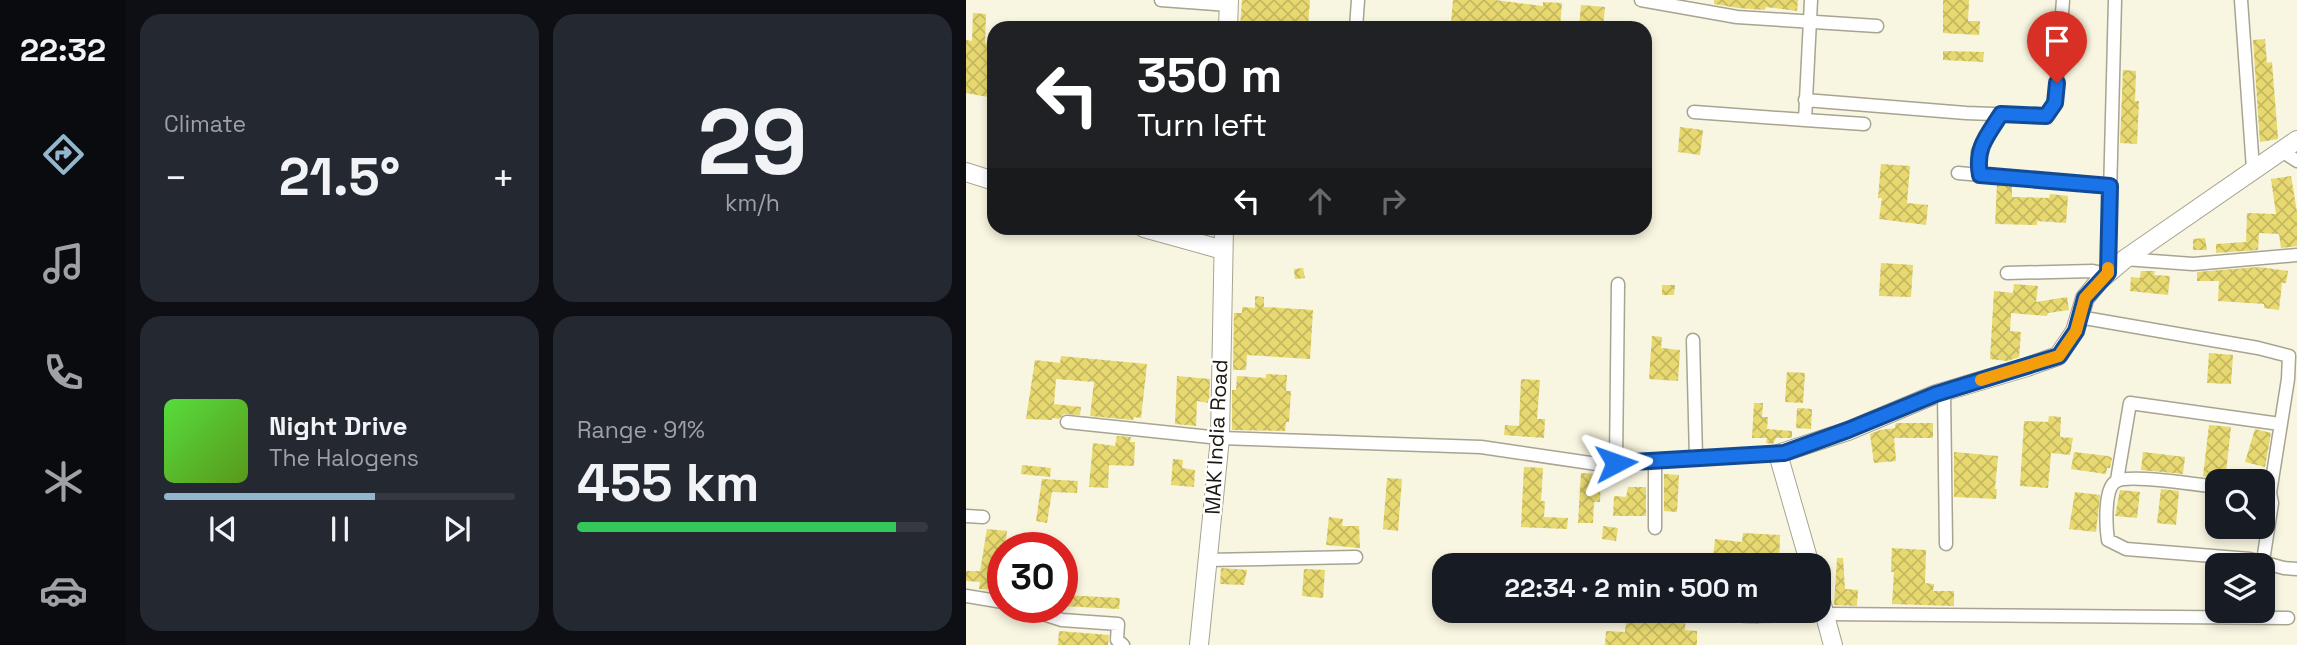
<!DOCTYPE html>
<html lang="en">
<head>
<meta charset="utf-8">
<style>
  :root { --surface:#171b24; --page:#242831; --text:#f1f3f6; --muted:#9ea1a6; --line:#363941; --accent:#91b6ce }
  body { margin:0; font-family:"Space Grotesk",sans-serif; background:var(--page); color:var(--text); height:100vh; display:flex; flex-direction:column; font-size:26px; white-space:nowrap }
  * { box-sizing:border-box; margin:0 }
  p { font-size:23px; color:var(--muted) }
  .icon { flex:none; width:38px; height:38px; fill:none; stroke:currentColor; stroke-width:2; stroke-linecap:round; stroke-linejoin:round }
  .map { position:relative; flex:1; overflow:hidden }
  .sheet { display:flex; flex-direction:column; gap:14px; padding:14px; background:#0d0f14; width:840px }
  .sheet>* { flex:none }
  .top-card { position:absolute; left:21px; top:21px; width:665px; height:214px; border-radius:21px; box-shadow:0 4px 10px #0003; background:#202124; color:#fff; overflow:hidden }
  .controls { position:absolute; left:1239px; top:469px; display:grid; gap:14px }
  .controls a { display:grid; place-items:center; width:70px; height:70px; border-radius:14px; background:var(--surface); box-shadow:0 4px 10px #0003; font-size:35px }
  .speed { position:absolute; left:21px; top:532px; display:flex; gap:14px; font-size:35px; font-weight:700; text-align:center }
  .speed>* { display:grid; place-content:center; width:91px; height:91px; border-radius:50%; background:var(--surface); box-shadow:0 4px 10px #0003; line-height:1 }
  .speed .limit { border:10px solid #d22; background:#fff; color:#111 }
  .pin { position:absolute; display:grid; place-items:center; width:60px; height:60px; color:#fff; margin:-72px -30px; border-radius:50% 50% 50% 0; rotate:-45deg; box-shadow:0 0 7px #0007 }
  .pin .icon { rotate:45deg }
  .me { position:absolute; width:77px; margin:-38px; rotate:86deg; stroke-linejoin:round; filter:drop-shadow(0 0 5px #0008) }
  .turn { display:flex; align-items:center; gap:24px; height:147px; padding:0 35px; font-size:32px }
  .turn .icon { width:91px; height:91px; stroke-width:2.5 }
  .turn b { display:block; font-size:49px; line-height:60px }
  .lanes { display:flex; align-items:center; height:66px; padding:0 35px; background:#0003; justify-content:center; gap:35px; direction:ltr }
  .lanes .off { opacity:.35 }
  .big { font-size:52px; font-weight:700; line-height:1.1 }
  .sheet .card { flex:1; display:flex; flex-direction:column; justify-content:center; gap:10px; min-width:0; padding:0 24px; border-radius:21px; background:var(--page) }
  .sheet .dial { align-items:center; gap:0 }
  .dial b { font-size:91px; line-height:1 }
  .song { display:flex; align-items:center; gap:21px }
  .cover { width:84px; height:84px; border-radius:10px; background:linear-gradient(135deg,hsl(110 70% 55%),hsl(90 70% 35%)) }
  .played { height:7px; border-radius:4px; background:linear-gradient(90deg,var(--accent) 60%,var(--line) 60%) }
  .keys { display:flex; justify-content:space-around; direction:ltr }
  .heat { display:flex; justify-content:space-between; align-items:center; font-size:38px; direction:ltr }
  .charge { height:10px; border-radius:5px; background:linear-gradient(90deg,#34c759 91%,var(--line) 0) }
  .sheet .tiles { flex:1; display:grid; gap:14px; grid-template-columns:repeat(2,1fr) }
  .trip { position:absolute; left:466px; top:553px; width:399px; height:70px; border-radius:21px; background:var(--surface); box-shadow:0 4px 10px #0003; font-weight:700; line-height:70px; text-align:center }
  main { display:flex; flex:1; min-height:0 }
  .dock { display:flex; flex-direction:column; width:126px; justify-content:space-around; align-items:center; background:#090b0e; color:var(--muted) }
  .dock .icon { width:49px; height:49px }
  .dock .current { color:var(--accent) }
  .dock b { font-size:32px; color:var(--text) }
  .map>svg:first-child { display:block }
</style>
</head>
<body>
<main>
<nav class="dock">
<b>22:32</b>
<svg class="icon current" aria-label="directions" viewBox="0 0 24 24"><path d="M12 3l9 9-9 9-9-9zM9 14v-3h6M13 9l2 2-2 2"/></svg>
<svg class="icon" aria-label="music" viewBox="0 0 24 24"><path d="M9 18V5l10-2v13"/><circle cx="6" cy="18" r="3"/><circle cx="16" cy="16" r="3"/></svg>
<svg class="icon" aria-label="phone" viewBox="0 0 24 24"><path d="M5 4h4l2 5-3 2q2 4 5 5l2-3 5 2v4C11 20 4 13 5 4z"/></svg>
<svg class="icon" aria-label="climate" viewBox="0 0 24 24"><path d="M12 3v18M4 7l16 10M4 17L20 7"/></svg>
<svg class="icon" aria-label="car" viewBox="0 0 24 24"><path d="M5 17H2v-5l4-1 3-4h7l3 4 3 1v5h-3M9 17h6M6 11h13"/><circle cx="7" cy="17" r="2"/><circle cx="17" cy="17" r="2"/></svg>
</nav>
<section class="sheet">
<div class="tiles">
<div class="card"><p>Climate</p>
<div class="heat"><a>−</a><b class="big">21.5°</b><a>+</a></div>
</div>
<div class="card dial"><b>29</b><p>km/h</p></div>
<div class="card">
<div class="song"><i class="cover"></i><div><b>Night Drive</b><p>The Halogens</p></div></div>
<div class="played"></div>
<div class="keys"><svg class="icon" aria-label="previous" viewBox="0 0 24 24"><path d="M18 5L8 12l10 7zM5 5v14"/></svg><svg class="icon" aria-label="pause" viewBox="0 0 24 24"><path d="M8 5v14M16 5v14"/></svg><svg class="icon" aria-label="next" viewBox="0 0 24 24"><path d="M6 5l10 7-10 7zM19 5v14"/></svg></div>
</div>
<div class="card"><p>Range · 91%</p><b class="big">455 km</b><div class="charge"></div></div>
</div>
</section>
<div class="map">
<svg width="1331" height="645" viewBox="0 0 1331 645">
  <defs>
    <pattern id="building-cross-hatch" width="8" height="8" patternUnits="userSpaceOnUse" patternTransform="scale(1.75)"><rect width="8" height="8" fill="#e7d870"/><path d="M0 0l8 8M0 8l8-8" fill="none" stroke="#c5b960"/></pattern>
  </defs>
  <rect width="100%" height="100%" fill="#f8f5e0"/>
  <path fill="url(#building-cross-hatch)" d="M276,0H344L342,28H274Z
    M487,0H529L577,6V2L596,3L594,28H505L506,24L485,23Z
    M748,0H832L831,11L800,7L799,10L772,8L748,4Z
    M977,0H1003L1002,21H1014L1013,35L977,33Z
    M615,5L639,7L637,28H613Z
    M7,13L20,14L19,43L28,45V98L0,93V40L6,41Z
    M1299,39L1301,63L1306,62L1312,139L1294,142L1287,40Z
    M977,51L1018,52L1017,62L977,60Z
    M1157,70L1170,71L1169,101H1173L1171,144L1154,143Z
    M714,127L737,130L734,155L712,152Z
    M915,164L944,166L941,203L962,205L960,225L913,219L916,198H912Z
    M1325,176L1331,212V246L1315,248L1313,234L1293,233L1292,250L1250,253V244L1280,242L1281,213L1310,214L1305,179Z
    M1031,185L1046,186V197L1083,198L1084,194L1102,196L1100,223L1071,221V225L1029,224Z
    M1239,238L1241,250H1227V239Z
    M915,263L947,265L945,297L913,296Z
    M1293,267L1322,271L1320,283H1316L1313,310L1298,308V304L1252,301L1253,281H1231V272Z
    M337,268L339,278L329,279L328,269Z
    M1175,271H1189L1188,275L1204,276L1202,295L1164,291L1165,277L1174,278Z
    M1048,284L1072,286L1070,302L1101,297L1103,310L1082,313L1081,316L1045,313L1044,331L1055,332L1053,357L1041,361L1024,359L1028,291L1047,293Z
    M696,285H709L708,295H696Z
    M289,296L298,297V307L347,310L344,359L281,355L280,370H267L268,313H276V307L289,308Z
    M686,336L696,337L695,348L714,350L712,381L683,379Z
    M1243,353L1267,355L1265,384L1241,383Z
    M95,356L181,364L175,418L168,417L167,420L124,416L128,382L90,379L88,404L115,407L114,415L98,414L93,419L86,418V420L60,419L69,360L94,363Z
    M821,372L839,373L837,403L819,402Z
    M300,374L321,375L320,391H325L323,422H320L319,431L266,430V390H270L271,376L300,378Z
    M211,376L244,379L243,403L231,401L230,426L209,424Z
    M555,379L574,380L571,419H579L578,438L538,435L539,425L553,426Z
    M788,403H797L796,417H802L801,429L826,431V438H810L807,444L800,443L801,438H786Z
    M831,408L846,409L845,429L830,428Z
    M1083,416L1095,417L1094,437L1107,438L1104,455L1085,453L1082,488L1054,486L1058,421L1082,422Z
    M930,423H967V438H928L930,461L908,463L904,434L914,430L929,428Z
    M1243,425L1265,427L1259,481L1237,476Z
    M1289,429L1305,433L1299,467L1279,462Z
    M151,436L165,437L164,442H169L168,466L143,465L142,488L123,487L127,443L149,446Z
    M988,452L1032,456L1029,489H1031L1030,499L988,497Z
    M1108,452L1142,456L1146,458L1144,468H1141L1140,474L1105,469Z
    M1177,452L1219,457L1217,474L1175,470Z
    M207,459L217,460L216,468L229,470L228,487L205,485Z
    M56,465L85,468L84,477L55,474Z
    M558,467L577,468L575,501H579L578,517L602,518L601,529L555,527Z
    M615,473L635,474L634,502H628L627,523H612Z
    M698,474L713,475L711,512L698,511Z
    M421,478L436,479L432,531L417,529Z
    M76,479L112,481L111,493L86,492L81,523L70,521Z
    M662,487H680V516H647L648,496L660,497Z
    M1195,489L1213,491L1210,525L1191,523Z
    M1154,490L1174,492L1171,518L1149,516Z
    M1109,492L1134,495L1130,532L1103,529Z
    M363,517L377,519L376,526H393L394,548L360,545Z
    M637,526L652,528L650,541L636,539Z
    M21,529L41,531L39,548H37L35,590L13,589L14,582L0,581V571H14Z
    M777,533L814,535L813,564L747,559L749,539L776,542Z
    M74,537L86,539L85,548H72Z
    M926,548L960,550L959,583L968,584L967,591H988V606L926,604L928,572H925Z
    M532,555L545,556L544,565H531Z
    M871,558H877L879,589L892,590L891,606L868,605Z
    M255,568L281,570L278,585L254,584Z
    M338,569L359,570L357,598L336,596Z
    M98,595L154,598L153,609L97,606Z
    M661,611H720L719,630L731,631V645H639L640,631L659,632Z
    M758,611H829L830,622L784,624L757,621Z
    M93,631L143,635L142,645H92Z"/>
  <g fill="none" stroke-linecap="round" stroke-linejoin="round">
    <g stroke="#a7a491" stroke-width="15">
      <path id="street" d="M195,0L263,5
        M675,0L771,17L911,26
        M1275,0L1287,169
        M390,28L392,0
        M839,100L1000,113L1080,116L1089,103L1097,0
        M728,112L839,120L845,0
        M839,120L898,124
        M1314,150L1331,161
        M992,173L1144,186
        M1014,175L1012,152L1035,114
        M1159,259L1227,264L1331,255
        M1041,273L1127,271L1141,274
        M1142,273L1149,0
        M1113,317L1292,348L1323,356L1322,379L1304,493L1306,503L1297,561
        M727,340L730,457
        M978,391L980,544
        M101,422L254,438L515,447L631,464L812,454
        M689,460V528
        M650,463L652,284
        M1151,480L1164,403L1314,424
        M1251,487C1234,485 1160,473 1149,482C1138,490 1140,527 1142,540L1160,549L1284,559L1318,568L1331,569
        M0,516L17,517
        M241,560L390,557
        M0,596L37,602
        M55,607L96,620L152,624L151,640L157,645
        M860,614L1322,618"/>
    </g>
    <g stroke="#a7a491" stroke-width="20">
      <path id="secondary" d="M262,28L263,0
        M0,172L28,181
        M178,228L257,250
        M844,565L812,454L882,431L970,394L1061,367L1092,356L1109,331L1119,298L1134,280L1159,259L1331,140
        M852,590L867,645
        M233,645L254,438L258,228"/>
    </g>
    <use href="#street" stroke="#fff" stroke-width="12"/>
    <use href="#secondary" stroke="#fff" stroke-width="18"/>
  </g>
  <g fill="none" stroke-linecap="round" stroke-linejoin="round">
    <g stroke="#114b97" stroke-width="18">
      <path id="route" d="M650,463L818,453L882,430L970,394L1093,356L1110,331L1119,298L1142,273L1144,186L1014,175C1009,148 1021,136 1035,114L1080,116L1089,103L1091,83"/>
    </g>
    <use href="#route" stroke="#1a73e8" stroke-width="12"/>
    <path stroke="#f59e0b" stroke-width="12" d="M1015,380L1093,356L1110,331L1119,298L1142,273V268"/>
  </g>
  <g text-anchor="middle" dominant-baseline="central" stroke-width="5" stroke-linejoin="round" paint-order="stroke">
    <g font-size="21" fill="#181710" stroke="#fff">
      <text transform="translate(250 437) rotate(-87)">MAK India Road</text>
    </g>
  </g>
</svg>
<div class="controls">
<a><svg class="icon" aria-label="search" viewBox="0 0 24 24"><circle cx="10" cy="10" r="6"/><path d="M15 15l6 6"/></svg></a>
<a><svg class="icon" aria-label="layers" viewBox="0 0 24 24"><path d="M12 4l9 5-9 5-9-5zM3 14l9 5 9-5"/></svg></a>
</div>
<div class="speed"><div class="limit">30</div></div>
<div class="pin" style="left:1091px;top:83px;background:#d93025"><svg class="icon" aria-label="arrive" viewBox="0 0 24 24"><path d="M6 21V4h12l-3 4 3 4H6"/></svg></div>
<svg class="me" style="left:650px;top:463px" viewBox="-20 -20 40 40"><path d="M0-17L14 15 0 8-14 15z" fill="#1a73e8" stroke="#fff" stroke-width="4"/></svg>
<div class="trip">22:34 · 2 min · 500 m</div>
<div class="top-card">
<div class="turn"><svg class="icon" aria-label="left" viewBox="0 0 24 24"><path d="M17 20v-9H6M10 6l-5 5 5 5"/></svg><div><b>350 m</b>Turn left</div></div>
<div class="lanes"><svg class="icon" aria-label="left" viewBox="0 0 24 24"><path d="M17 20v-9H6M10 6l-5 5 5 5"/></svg><svg class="icon off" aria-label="ahead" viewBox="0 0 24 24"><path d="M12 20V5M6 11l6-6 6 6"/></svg><svg class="icon off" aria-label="right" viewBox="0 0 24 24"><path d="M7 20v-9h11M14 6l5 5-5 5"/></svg></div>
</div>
</div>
</main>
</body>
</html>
